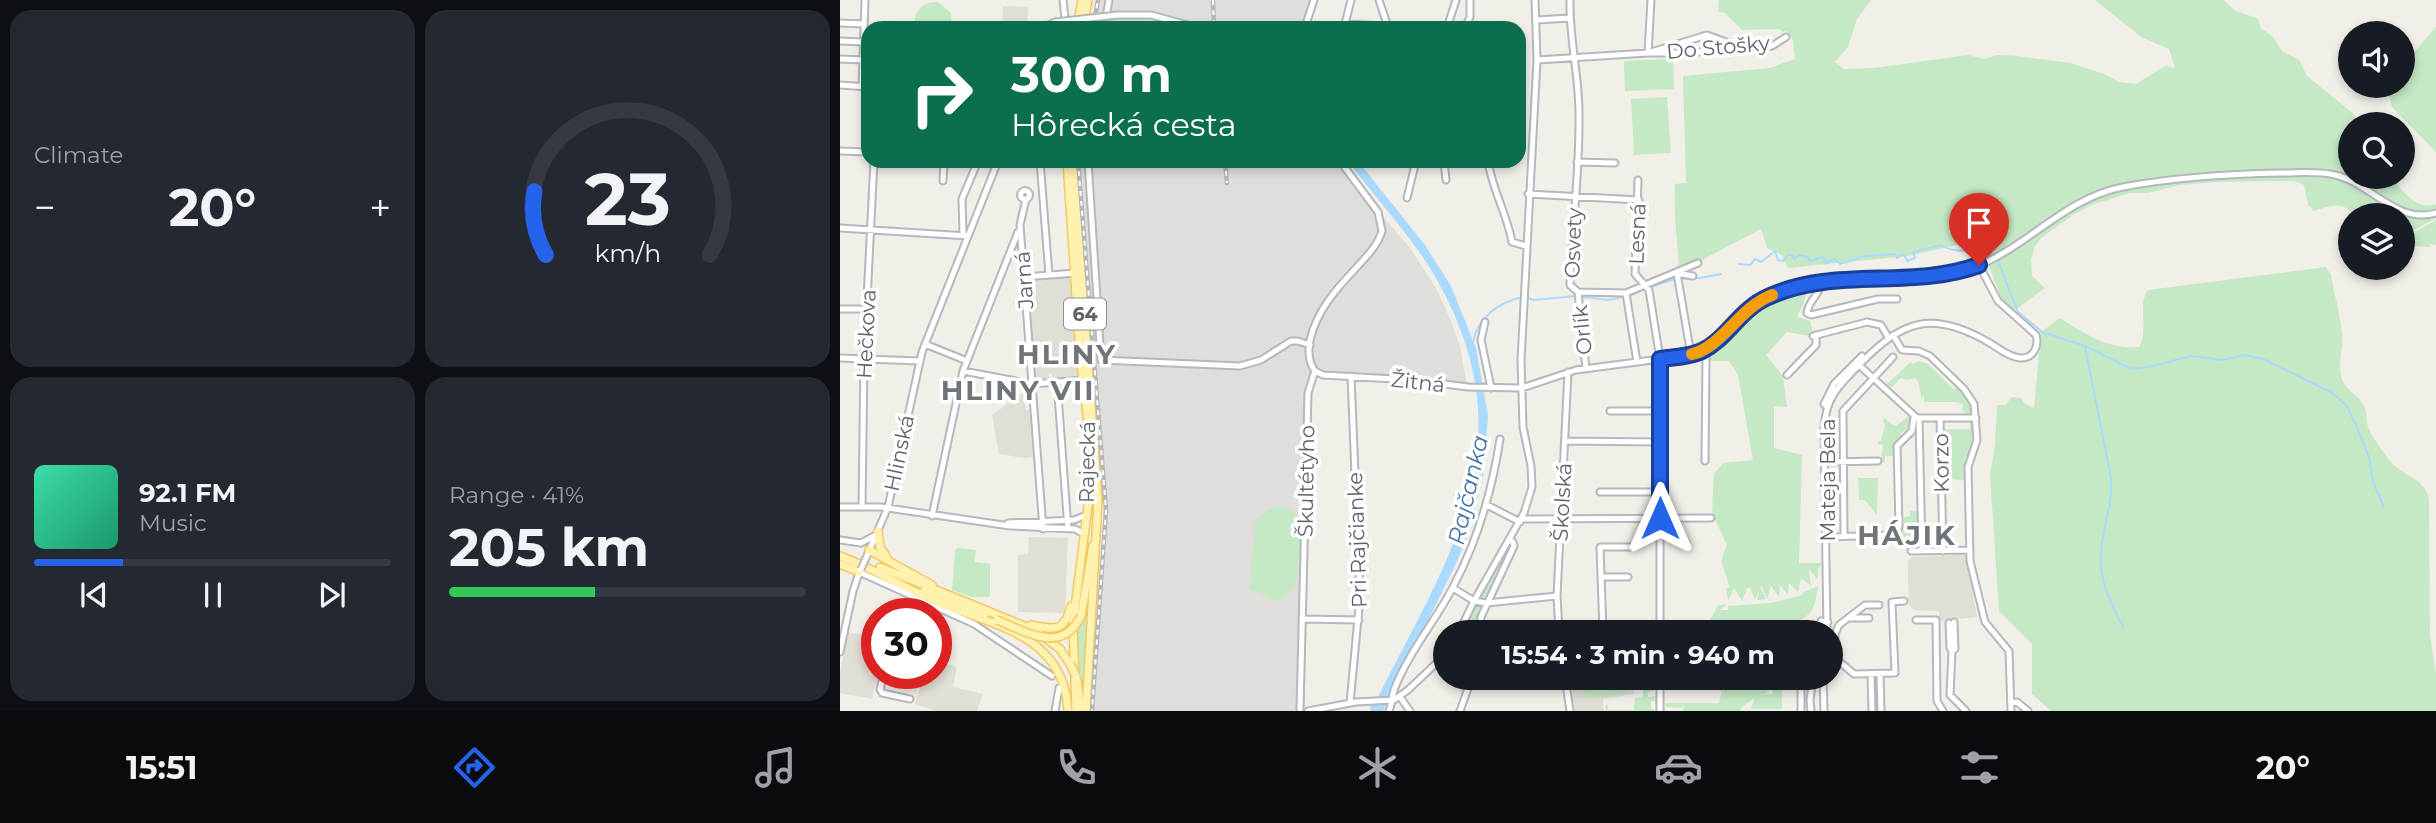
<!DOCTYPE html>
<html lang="en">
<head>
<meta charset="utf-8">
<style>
  :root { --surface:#171b24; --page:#242831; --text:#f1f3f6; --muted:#9ea1a6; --line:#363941; --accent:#2563eb }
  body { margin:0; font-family:Montserrat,sans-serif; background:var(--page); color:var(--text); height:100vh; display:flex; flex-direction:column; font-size:26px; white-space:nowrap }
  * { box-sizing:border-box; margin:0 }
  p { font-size:23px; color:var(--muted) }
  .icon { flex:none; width:38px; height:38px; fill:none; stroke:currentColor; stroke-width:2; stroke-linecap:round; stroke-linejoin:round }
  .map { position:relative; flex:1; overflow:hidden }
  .details { display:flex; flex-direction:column; gap:10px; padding:10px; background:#0d0f14; width:840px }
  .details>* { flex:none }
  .top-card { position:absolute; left:21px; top:21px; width:665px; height:147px; border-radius:21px; box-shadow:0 4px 10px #0003; background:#0b6e4f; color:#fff; overflow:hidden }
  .fabs { position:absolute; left:1498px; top:21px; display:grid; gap:14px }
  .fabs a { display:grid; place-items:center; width:77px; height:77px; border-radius:50%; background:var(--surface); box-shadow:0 4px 10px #0003; font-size:35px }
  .speed { position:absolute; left:21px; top:598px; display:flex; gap:14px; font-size:35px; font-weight:700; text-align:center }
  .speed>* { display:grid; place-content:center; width:91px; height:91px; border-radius:50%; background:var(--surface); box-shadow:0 4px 10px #0003; line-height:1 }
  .speed .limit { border:10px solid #d22; background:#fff; color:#111 }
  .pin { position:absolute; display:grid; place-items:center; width:60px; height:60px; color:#fff; margin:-72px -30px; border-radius:50% 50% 50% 0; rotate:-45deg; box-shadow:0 0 7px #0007 }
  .pin .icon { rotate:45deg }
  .me { position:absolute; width:77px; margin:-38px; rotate:0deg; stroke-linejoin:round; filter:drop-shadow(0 0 5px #0008) }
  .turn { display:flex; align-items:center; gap:24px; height:147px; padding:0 35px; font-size:32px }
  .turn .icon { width:91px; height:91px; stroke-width:2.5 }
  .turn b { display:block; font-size:49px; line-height:60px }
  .big { font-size:52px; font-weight:700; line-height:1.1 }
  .details .card { flex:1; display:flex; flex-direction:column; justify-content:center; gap:10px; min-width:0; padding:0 24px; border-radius:21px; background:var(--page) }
  .details .dial { align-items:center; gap:0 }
  .dial svg { height:182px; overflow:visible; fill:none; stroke:var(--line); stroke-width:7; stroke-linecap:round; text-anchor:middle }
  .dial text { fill:var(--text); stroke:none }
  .song { display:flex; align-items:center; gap:21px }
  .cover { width:84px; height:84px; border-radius:10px; background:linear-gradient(135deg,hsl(160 70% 55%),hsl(160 70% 35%)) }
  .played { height:7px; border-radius:4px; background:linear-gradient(90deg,var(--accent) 25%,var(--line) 25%) }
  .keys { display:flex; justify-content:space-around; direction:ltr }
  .heat { display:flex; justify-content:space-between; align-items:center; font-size:38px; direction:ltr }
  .charge { height:10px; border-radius:5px; background:linear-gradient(90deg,#34c759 41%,var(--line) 0) }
  .details .tiles { flex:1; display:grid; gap:10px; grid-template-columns:repeat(2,1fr) }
  .trip { position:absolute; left:593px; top:620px; width:410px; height:70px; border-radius:35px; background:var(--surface); box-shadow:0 4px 10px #0003; font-weight:700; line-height:70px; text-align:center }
  .dock { display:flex; height:112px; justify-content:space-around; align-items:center; background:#090b0e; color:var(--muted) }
  .dock .icon { width:49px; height:49px }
  .dock .active { color:var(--accent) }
  .dock b { font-size:32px; color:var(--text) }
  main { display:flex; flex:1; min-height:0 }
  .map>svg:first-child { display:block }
</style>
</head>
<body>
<main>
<section class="details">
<div class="tiles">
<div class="card"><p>Climate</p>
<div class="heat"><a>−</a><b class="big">20°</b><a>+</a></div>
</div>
<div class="card dial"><svg viewBox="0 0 100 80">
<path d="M14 69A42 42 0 1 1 86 69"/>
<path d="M14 69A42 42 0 0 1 9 41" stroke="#2563eb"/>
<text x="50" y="56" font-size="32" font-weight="700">23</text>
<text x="50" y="72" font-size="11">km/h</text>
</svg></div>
<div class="card">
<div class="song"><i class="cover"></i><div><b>92.1 FM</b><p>Music</p></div></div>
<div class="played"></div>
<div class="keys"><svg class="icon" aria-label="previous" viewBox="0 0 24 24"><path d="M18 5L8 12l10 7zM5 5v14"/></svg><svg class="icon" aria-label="pause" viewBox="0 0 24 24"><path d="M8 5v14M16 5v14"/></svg><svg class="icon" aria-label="next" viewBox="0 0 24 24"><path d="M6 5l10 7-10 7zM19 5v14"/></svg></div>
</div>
<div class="card"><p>Range · 41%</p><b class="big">205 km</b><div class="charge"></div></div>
</div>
</section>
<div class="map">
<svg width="1596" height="711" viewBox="0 0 1596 711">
  <rect width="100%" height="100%" fill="#f1efe8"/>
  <path fill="#e0deda" d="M260,0H472L464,22L467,28H255Z
    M240,161H496L570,248L596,288L610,319L620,346L627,385L482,372L476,369L469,376L466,388L465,711H253L267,502Z"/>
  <path fill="#e1ded6" d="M163,6L188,7L187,28H162Z
    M230,276L233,278L239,373L236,377L212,379V373L209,374V380L196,381L187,281Z
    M184,392L186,410H189L193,457L184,458L159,454L152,415Z
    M189,537L228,538L225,613L178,612V555L188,554Z
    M1126,555L1137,617L1099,621V611L1074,610L1069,604L1068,580V562L1071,557Z
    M8,632L37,638L38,674L32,699L0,693V672Z
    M96,662L117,667L113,687L143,694L137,711H96L75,704L84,674H96Z
    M728,677H792L794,694L763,699L764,711H734Z"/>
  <path fill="#c5e8c5" d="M879,0H1031L1017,19L1008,47L995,62L1004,69L1034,68L1128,55L1144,59L1158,55L1177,56L1230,63L1264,74L1279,82L1296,84L1325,66L1335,68L1329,49L1301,37L1255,0H1384L1394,10L1418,19L1421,28L1433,37L1442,51L1459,60L1467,76L1514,114L1518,124H1510V177H1551C1564,191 1575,211 1596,204V218L1567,234L1573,240L1580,242L1574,239L1575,232L1596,220V245L1589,244L1591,247L1575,246L1563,242V215H1514C1502,201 1490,206 1474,211L1468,205L1464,185L1454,181L1376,182L1340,185L1308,193H1290L1254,204L1236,213L1202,237L1195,246L1191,259L1192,276L1205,288L1175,310L1162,300L1139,240L1068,256L948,268L942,255L927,248L921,229L839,272C838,243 833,213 835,184L846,183L843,76L930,68L955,59L953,40L946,31L943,32L939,29L902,30L885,13L878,12Z
    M98,2L111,13L112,28H73C75,12 81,1 98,2Z
    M1596,27V152L1552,107L1547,88L1548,86H1563V65Z
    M833,59L834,89L785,91L784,61Z
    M827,97L831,153L794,155L791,99Z
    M1486,267L1491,275C1494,294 1500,314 1502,333C1504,349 1496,366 1503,382C1508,392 1519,395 1524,406C1527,412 1526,420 1528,427C1533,439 1547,458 1556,467C1571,479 1584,479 1589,499L1590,635L1596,674V711H1211L1192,694V644L1159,611L1150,475L1155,445L1157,405H1165L1172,397L1181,398L1185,404L1194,408L1201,332L1220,318C1245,334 1269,350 1299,347C1309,330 1297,306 1308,290Z
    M966,291L964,303L957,317L970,321L973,333L970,336L947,332L926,355L943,376L947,407L934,406V448L962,455L959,563H981L980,567L978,568V580L969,569L971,586L961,578L958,592L949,583L948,595L940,585L939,597L931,586L927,599L922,587H920L926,599L917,600L920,589L915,600L910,588H907L902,601L894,588L888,601L886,588L893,587L889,586C886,566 876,569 887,545L872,513L874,474L883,463L913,460L898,375L889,361H868L867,357L906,318L935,301Z
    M1079,361L1088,364L1114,390L1119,385L1131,402L1134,415H1125L1124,410L1122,412L1123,404L1116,403L1122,402H1084V393L1082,400L1078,381L1075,378L1067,380L1061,378L1051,388L1047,384L1071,362L1073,364Z
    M1070,415L1072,418L1070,430L1068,428L1060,434L1062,437L1053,446L1054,456H1045V462L1041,463L1043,445H1038V441H1043L1041,440L1045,426L1043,420L1045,418L1051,424L1056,426Z
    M1130,419L1133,420L1134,443L1126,457L1124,480L1106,479L1105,432L1102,431V426L1104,429H1130Z
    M1018,478H1038L1037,515L1025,500H1019Z
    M436,507C467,508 461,532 459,554C458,565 458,578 454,588C434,614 427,591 409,589L416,517H420L425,511Z
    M1070,511H1079L1080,545L1075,550H1070L1068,543L1058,535L1061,526L1064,525V517L1070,516Z
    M670,544L672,545L637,632H622C637,602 652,575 670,544Z
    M118,548L136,550L134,562L150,564V597H131L112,590L115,550Z
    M252,560L243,704L242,692L236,669L235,631L245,615Z
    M978,586C975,609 973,616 950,624L948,632H864L878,605L887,604L880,610H888V606L931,603L963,595L962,593Z
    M757,677H785L787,693L745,699L743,679Z
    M795,677H809V685L813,691L808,692V697L819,695V706H816L815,701H811V709L819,711H766L765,706L768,704V710H794L795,698L803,697V690L794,689Z
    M885,677H932L927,693L922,695L932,694L933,690H942V709H911L914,698L902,707L900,711H843L844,705L841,708L825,707V703H879Z"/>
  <path fill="#aadaff" d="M508,161H518L585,245L611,286L636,348L648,415L643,478L628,534L616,564L543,711H531L530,707L538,697C612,551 688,442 597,280C573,237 537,201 508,161Z"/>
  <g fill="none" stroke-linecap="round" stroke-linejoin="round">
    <path stroke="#aadaff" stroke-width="2" d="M899,264L910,265L915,259L921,262L935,251L938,260L943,261L948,255H952L954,259L959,255L968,257L970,261L983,257L986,263L994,259L1000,264L1026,256L1055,254L1057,258L1064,254L1067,261L1075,258L1073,252L1101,245C1117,255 1132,248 1149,250L1158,261L1178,312L1202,332L1245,346L1291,369L1314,366L1350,356L1383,360L1405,355L1423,359L1491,392L1507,406L1518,430L1529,457L1533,482L1544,507
      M841,279L860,278L881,274
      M810,287L835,279
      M687,298L694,300L736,296L769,300L788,296L805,289
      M633,342C638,317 658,303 682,297
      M1245,346L1271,478C1273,505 1262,528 1261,554C1259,582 1271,603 1283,627"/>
    <g stroke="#b5b8bc" stroke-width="9">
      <path id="minor" d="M223,0L226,28
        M539,0L548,27
        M730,0C729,38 739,75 739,113C740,170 732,228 730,285L738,292L786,293L858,263
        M811,0L808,53L867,35L886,42
        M278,15H311L359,28
        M697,20L730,18
        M0,23L24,24
        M505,24L547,26
        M202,28L215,22
        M264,28L269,0
        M386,28L461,27L466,24L474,0
        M504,28L511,0
        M607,28L616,0
        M625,28L630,17V0
        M0,41L23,42
        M0,59L23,60
        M697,60L808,53H845L932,46L946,37
        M0,85L28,87
        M22,87L25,0
        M0,151L28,152
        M200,161L209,275
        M248,161L261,360L400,366L421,360L451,341H458L470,345
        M604,161L606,180
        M648,161C652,189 667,214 672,242L686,246
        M737,162L775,163
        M798,180L795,274L809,290L820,359V632
        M103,181L104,161
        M180.5 195a4.5 4.5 0 1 1 9 0a4.5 4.5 0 1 1-9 0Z
        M688,194L799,200
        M567,198L576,161
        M186,199L180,225L203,529
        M0,228L128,236
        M123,234L122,199L138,161
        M184,277L236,273
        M980,282C981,295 968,300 967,313L971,315L1038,299H1057
        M738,292L746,369
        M786,293L797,362
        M0,309H26
        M645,322L641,340L651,388
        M1053,335L1062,350L1079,351L1090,356L1124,389L1134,404L1137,440L1128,467L1130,561L1145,622L1169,651L1171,711
        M973,336L1027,322L1041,325L1048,337
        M85,344L127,361
        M863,351L866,357L865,461
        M851,355L837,273L853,276
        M0,358L79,361
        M1019,365L1077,418H1136
        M123,371L192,384L244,380
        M475,371L483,375L572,380L628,387L682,388L736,370L851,355C883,347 899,309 931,296C995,268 1065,291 1130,269C1185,250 1224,198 1283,187C1336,177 1388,174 1442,173C1459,173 1478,171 1495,175C1531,183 1557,225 1596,213
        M475,371C468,362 468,351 470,340C477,310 497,288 517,267C527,256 538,245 542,231L538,212L500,161
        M947,375L976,345V335
        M217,382L228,529
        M987,407L984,404L994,384L1022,356
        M770,411H820
        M1100,418L1103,551
        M1079,419L1082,551
        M725,441L820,442
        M985,462L1038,461
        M760,492H820
        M647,505L680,522
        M0,507H41L170,526L235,529L244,534
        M22,507L24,359L34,161
        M92,516L123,371L178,232
        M681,519L871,518
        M168,523L234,520L247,515
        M1004,536L1003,411L1053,357
        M987,537L1050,535L1057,532L1059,526L1057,446L1072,431L1074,417
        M0,540L21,543L34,536
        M1071,551L1130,550
        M26,558L48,507L82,352L158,161
        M19,572L134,624L212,676
        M761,577H788
        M613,588L634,601L647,603L717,596
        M1039,605H1025L999,625L995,634V661L1001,663L1014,674L1055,673L1052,602L1064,601
        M58,614L61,608
        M1009,618H1029
        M463,619L519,620
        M1076,620H1096L1097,701L1103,711
        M1109,623L1110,648L1112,651L1110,695L1126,711
        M619,632L634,601L684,513L692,487L691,466L683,427L681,360L697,60L695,0
        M639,632L641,617L674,546L673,542L669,539
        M719,632L717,596L728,372
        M763,632L760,547H790
        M979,632L981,621L988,622
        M987,632L984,428C986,396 999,386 1020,364C1063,320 1092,310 1148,342C1157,347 1170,358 1181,358C1194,358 1199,346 1196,335L1158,301L1139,265
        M1112,651L1115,649L1114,622
        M0,652L13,591L20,570
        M44,674L40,689L42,693L70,699
        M1031,674L1032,711
        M1040,674L1041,711
        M725,677L730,711
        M820,677V711
        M961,677V711
        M983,677L984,711
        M65,681H72L74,674
        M560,697L570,711
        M510,703L520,597L511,376
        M1171,703L1177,702L1188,711
        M460,709L468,393L475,371
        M215,711L219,688
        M468,711L516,702L554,700L568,690L606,654
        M549,711C552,704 552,697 554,690C568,653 595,622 613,587C638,540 652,491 660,439
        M620,711L632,677
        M971,711L970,700L973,677"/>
    </g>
    <g stroke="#f2c960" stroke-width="10">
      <path id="major" d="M237,28L242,0
        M243,28L248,0
        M227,161L240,354L251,451L249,498L233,623L236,711
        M233,161L258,500L246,711
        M38,531L40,547L47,558
        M29,550L92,585
        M0,556C35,569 64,588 97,602C132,617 177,626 204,653C220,669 227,689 228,711
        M0,564L19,572
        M40,567L194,630L220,649L230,664
        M84,591L144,615
        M241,616L253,545
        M191,625C214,630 225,632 231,606
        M237,680L241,711"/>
    </g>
    <use href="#minor" stroke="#fff" stroke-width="5"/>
    <use href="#major" stroke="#fff2af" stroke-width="7"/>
    <g stroke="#b6b7b8" stroke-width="4.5">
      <path id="rail" d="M373,0L374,28
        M253,28L258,0
        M238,161L266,510L252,711
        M385,161L387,183"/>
    </g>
    <use href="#rail" stroke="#fff" stroke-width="2" stroke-dasharray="5" stroke-linecap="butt"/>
    <g stroke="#b5b8bc" stroke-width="9" stroke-linecap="butt">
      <path id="minor-bridge" d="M215,22L278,15
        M21,569L26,558"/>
    </g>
    <g stroke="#f2c960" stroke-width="10" stroke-linecap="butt">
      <path id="major-bridge" d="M157,620C187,632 222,655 241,616
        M230,664L236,676"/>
    </g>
    <use href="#minor-bridge" stroke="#fff" stroke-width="5"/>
    <use href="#major-bridge" stroke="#fff2af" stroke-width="7"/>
  </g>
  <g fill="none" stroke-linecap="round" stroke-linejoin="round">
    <g stroke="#184099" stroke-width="18">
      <path id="route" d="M820,518V359C834,357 849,357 862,351C887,339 900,309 928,297C995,266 1071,290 1139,265"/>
    </g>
    <use href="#route" stroke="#2563eb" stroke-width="12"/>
    <path stroke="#f59e0b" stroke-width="12" d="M852,354C882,347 899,308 932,295"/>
  </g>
  <g text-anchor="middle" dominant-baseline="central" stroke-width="7" stroke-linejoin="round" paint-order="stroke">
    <rect fill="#fff" stroke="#8f9295" stroke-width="2" x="224" y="298.5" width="42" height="31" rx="5"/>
    <g font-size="19" font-weight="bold" fill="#5f6368">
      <text x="245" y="314">64</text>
    </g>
    <g font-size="21" fill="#5f6368" stroke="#fff">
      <text transform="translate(878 47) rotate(-5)">Do Stošky</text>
      <text transform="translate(797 234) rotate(-88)">Lesná</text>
      <text transform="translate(733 243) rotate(-88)">Osvety</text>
      <text transform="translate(184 280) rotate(-94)">Jarná</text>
      <text transform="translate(742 330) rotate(-96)">Orlík</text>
      <text transform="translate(26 334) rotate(-87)">Hečkova</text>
      <text transform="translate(578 382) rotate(6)">Žitná</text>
      <text transform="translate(59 453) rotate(-78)">Hlinská</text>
      <text transform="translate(247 462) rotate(-89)">Rajecká</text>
      <text transform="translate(1101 463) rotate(-91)">Korzo</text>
      <text transform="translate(987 480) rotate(-90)">Mateja Bela</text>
      <text transform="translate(466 481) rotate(-89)">Škultétyho</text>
      <text transform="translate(722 502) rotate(-87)">Školská</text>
      <text transform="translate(517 540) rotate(-92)">Pri Rajčianke</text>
    </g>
    <g font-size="23" font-style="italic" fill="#4174aa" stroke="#fff">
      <text transform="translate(628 490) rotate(-77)">Rajčanka</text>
    </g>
    <g font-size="28" font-weight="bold" letter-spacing="2" fill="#70757a" stroke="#fff">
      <text x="227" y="354">HLINY</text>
      <text x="178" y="390">HLINY VII</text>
      <text x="1067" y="535">HÁJIK</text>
    </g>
  </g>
</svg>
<div class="fabs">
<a><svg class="icon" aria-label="sound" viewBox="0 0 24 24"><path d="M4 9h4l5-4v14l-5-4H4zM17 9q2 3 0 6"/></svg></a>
<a><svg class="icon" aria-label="search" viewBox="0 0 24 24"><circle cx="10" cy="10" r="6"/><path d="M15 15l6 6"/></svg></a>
<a><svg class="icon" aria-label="layers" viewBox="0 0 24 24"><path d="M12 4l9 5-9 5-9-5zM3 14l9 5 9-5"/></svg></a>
</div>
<div class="speed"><div class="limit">30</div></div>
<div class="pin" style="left:1139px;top:265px;background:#d93025"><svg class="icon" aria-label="arrive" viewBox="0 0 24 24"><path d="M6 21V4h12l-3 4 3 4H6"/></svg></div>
<svg class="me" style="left:820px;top:518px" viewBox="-20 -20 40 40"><path d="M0-17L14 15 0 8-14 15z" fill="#2563eb" stroke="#fff" stroke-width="4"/></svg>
<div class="trip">15:54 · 3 min · 940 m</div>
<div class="top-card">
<div class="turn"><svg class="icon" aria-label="right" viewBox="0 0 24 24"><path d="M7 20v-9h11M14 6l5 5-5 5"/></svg><div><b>300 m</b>Hôrecká cesta</div></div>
</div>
</div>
</main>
<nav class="dock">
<b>15:51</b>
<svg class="icon active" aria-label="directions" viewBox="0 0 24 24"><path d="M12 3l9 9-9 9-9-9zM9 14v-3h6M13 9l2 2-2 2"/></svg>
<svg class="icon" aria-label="music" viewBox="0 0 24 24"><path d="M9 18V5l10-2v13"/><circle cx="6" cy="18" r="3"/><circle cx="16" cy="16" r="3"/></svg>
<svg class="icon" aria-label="phone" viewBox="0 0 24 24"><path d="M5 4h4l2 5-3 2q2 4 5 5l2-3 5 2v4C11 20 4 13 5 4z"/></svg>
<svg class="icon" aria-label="climate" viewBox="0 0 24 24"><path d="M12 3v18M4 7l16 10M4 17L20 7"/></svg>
<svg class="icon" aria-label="car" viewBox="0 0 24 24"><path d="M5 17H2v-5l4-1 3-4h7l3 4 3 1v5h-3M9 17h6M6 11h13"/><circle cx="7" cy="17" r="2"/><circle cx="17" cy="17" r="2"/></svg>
<svg class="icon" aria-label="filters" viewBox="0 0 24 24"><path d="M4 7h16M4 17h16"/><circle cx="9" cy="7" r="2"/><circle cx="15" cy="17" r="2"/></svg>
<b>20°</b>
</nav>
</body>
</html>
